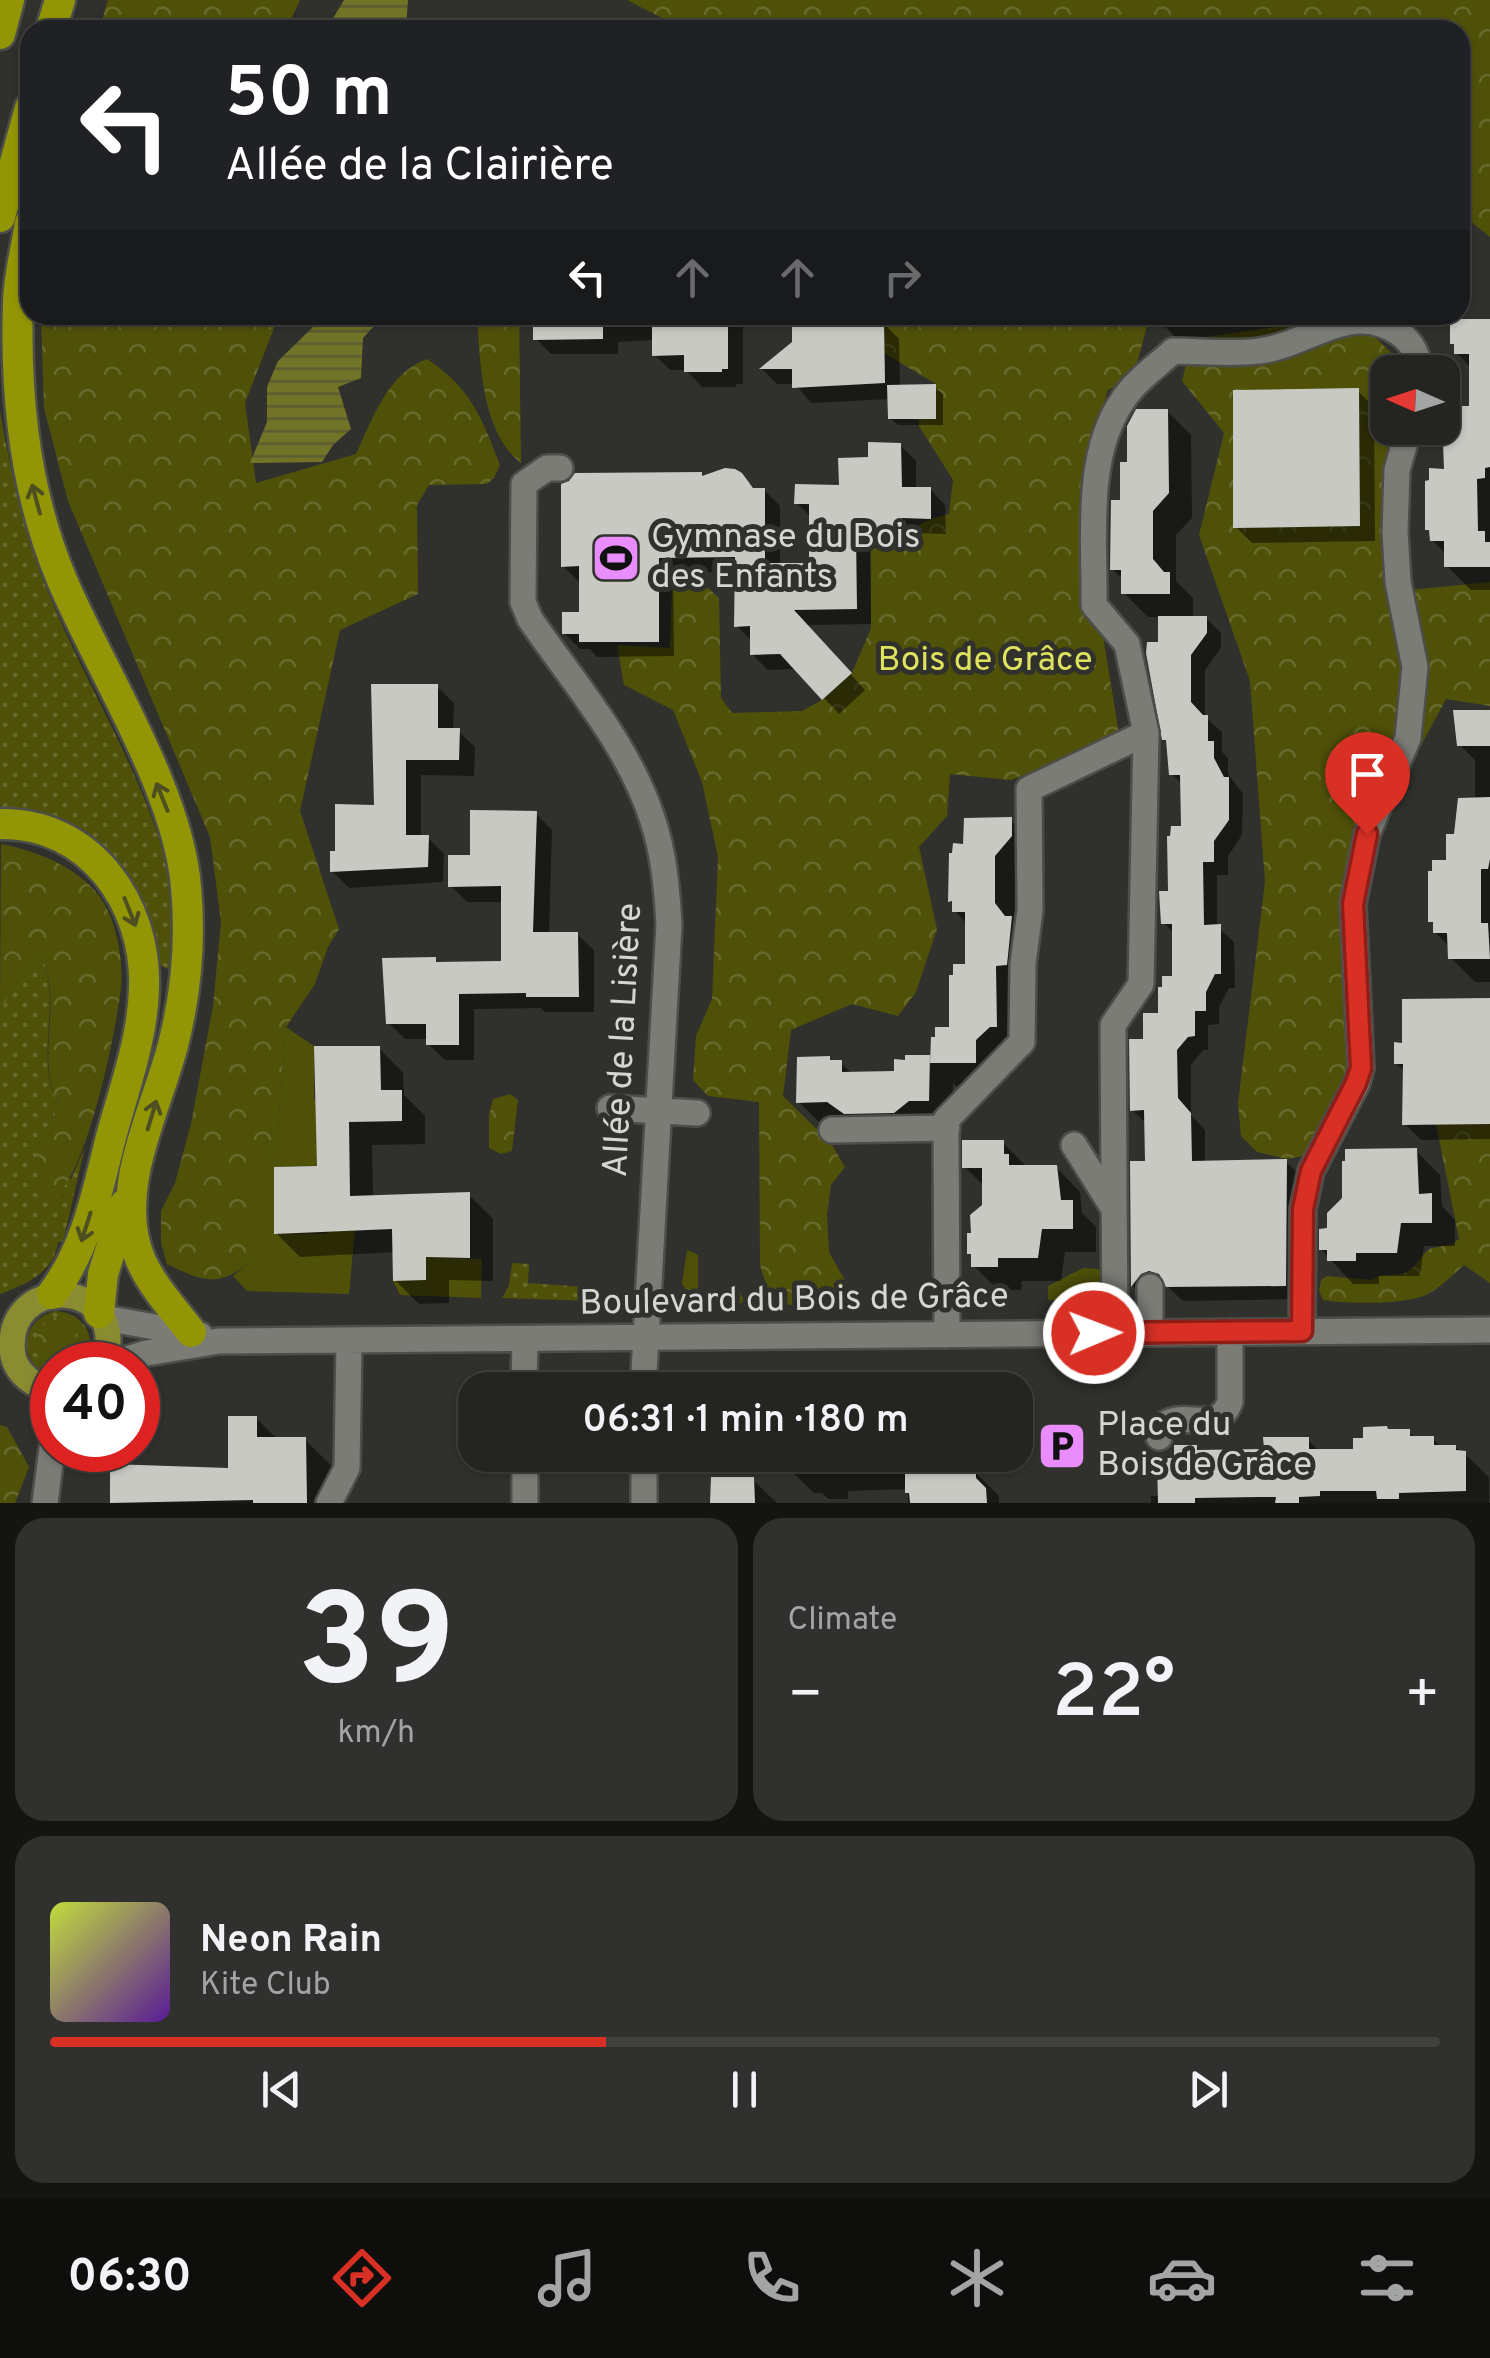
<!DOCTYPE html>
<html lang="en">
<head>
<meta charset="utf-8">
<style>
  :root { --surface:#242521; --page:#30312e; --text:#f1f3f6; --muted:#a3a5a5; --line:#41423f; --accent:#d93025 }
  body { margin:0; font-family:Overpass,sans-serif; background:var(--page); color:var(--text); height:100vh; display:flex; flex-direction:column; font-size:38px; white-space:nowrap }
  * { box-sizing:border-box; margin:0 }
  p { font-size:32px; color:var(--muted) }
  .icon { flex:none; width:55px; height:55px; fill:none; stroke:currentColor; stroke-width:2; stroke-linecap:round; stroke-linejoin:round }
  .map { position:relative; height:1503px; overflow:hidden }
  .panel { display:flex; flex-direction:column; gap:15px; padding:15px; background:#141412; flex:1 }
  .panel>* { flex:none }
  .top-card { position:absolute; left:20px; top:20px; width:1450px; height:305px; border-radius:30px; box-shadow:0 2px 8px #0004,0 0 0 2px var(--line); background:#202124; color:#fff; overflow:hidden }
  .needle { width:65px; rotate:273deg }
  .controls { position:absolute; left:1370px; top:355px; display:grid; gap:20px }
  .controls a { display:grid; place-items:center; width:90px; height:90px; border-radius:20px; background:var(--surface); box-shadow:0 2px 8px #0004,0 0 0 2px var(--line); font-size:50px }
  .speed { position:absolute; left:30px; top:1342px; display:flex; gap:20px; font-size:50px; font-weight:700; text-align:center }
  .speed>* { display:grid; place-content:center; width:130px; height:130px; border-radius:50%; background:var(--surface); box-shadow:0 2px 8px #0004,0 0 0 2px var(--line); line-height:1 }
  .speed .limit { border:15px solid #d22; background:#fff; color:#111 }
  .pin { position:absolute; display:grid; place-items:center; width:85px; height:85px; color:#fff; margin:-102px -42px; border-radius:50% 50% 50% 0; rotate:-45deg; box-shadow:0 0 10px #0007 }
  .pin .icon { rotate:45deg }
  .me { position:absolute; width:110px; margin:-55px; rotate:89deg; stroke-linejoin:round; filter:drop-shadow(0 0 8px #0008) }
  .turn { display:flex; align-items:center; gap:35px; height:210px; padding:0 40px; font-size:45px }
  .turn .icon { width:130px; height:130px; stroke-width:2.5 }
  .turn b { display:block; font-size:70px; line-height:85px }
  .lanes { display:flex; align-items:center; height:95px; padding:0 40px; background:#0003; justify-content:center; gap:50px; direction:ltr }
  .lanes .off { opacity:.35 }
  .big { font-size:75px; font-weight:600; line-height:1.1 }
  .panel .widget { flex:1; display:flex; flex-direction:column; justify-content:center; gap:15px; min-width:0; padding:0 35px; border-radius:30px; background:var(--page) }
  .panel .dial { align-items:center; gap:0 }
  .dial b { font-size:130px; line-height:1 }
  .song { display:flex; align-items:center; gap:30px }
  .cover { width:120px; height:120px; border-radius:15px; background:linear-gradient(135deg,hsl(70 70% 55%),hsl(270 70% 35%)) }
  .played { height:10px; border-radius:5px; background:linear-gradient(90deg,var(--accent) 40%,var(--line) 40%) }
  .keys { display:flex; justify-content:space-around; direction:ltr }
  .heat { display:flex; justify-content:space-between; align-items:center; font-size:55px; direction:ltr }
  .panel .tiles { flex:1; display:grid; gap:15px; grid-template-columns:1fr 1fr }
  .widget:last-child { grid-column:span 2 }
  .trip { position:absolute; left:458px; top:1372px; width:575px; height:100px; border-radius:30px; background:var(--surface); box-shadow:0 2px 8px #0004,0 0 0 2px var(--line); font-weight:600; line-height:100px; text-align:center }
  .tab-bar { display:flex; height:160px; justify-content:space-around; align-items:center; background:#0e0f0d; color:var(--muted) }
  .tab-bar .icon { width:70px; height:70px }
  .tab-bar .selected { color:var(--accent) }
  .tab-bar b { font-size:45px; color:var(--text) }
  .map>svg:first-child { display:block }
</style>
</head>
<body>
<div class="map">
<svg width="1490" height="1503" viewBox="0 0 1490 1503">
  <defs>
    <pattern id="grass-dots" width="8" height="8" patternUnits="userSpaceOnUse" patternTransform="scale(2.5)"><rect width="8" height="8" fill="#505109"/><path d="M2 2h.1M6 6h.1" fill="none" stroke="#68692c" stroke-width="1.8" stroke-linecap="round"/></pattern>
    <pattern id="forest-crowns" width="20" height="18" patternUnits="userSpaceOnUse" patternTransform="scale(2.5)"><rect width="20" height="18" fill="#505109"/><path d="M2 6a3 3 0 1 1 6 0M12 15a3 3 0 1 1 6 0" fill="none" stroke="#68692c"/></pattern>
    <pattern id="water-rules" width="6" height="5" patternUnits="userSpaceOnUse" patternTransform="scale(2.5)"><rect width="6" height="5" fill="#717326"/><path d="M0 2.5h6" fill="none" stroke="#5b5c31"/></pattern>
  </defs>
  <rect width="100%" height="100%" fill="#30312c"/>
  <path fill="url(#grass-dots)" d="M0,411C11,472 23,532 47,590C83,679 135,759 163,851L166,850L174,898L170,970L160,965C142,878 99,808 0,809Z
    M42,959C63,1005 32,1062 60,1105L35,1150L71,1179L85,1147L63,1242H58C54,1273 26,1284 0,1294V1011L29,963Z
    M512,1263L529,1264L528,1283L599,1288L597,1301L502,1298L509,1285Z
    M56,1311C86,1314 99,1339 84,1365H52V1376C16,1364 20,1319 56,1311Z"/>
  <path fill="url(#forest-crowns)" d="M108,0H300L286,30H99Z
    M627,0H1490V237L1460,213V30H685Z
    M41,315H279L245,403L256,483L356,454C373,418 388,373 427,359C471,388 482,418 500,465L494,478L487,484L429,485L417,505L418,594L340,630L300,811L339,929L328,947L315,984L286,1027L277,1140L264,1156L252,1209V1260C220,1288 203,1282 167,1264L161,1243V1211L175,1183L191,1124L213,1006L221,922L210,837L68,501L44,408Z
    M477,315H519L521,463C481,432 480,361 477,315Z
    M868,315H1150L1133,378L1108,390L1084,465L1079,560L1081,597L1101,624L1123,758L1113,765L1074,756L1011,780L950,774L947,816L919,847L937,929L916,992L898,1016L852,1004L791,1030L783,1096L830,1142L845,1167L831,1185L827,1215L829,1252L844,1279L841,1304L773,1305L760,1266L759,1102L708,1096L693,1080L696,1036L712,999L718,857L702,782L673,710L624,685L617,645L670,648L672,587L686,568L719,598L721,698L732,713L802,711L822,700L852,673L871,628V549L931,519L949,514L953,480L919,426V419L936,418V384L884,353V321Z
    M1353,316L1411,372H1388V428H1402L1410,590L1490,582V706L1446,699L1363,853L1361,1068L1323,1143L1304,1156L1287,1159L1257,1152L1241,1136L1238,1103L1265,882L1250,681L1199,535L1224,433L1182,381L1192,339Z
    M1,844C39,851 91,872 108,911C118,932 123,963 121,986C117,1028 86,1183 50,1201L40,1197L35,1150L60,1105C33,1061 64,1005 42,959L29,963L0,1011Z
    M510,1094L518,1100L512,1151L501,1154L489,1148V1115L493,1099Z
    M1436,1124H1490V1283L1464,1265C1452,1275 1440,1288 1426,1295C1403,1305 1348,1304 1323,1300L1319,1291L1321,1280L1327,1276L1371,1280C1383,1272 1391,1277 1404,1273C1415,1270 1420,1256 1429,1249L1452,1244L1459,1239Z
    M687,1250L698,1255V1291H739L743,1298L742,1303L709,1305L692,1301L682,1283Z
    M1083,1268L1099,1269L1104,1276L1105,1294L1097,1299L1048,1300V1286Z
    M51,1317L71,1320L76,1328L75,1347L66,1359H55L49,1351L36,1347L38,1331Z
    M0,1425L7,1427L29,1467L15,1503H0Z"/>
  <path fill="#505109" d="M286,1027L314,1046V1099H318L317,1166L274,1167V1233L327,1234L328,1229H355L349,1294L247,1291L233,1276L252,1260V1181L264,1156L277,1140Z
    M426,1257L482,1259L481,1298L400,1295L393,1281L425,1280Z"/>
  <path fill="url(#water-rules)" d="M344,0H408L406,29L326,30Z
    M319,315H422L376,324L363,338L361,378L338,387L351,429L333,445L322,462L250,463L267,422V387L278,361L314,326Z"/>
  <path fill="#0007" d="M535,315H743V384H736V387H702L686,370H670L655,355V340L618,342V354H551L536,339Z
    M809,315H854V323H883L899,339L900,387H935L943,394V425H898L890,418V399L811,403L795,384H777L762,369L794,343L809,324Z
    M1154,315H1346L1310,319L1309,339L1283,351L1178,340Z
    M1490,321V590H1471L1447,566V555L1432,540L1428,529L1454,445L1472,408L1471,368L1457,353L1453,343Z
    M1358,391L1374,407L1375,541L1252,543L1236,527Z
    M1167,411L1191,435L1192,518L1176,535V581L1193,598V618H1206L1221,633V648L1205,670V717L1222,732V752L1228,758V774L1243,794L1242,835L1228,856V875H1217V927L1234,942L1235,988H1229L1219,1007V1024L1208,1025V1050H1203L1191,1065V1115L1205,1130V1163L1286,1162L1301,1176L1300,1299L1183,1301L1165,1284L1156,1287L1147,1300L1133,1286V1164H1147V1124L1132,1110L1145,1042L1160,1015L1175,979L1174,933L1164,923L1183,828V785L1172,774L1161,617H1148L1124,593V580L1112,569L1130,464Z
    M900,445L916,461V489H930L945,505L946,534L917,533L916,548H870L871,624L806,625L865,690L839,714L797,669L768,670L752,654V641L737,626V572L673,573L674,656L597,657L590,649H580L564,633L581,614L579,582L563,566L701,474L704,478L741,475L756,490H764L780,506V566H811L812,518L797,503L841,488L871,460Z
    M437,687L454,703L453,731H458L475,747L474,776L421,775V838H428L444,854L443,882L349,888L332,871L376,807Z
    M1490,712V982H1475L1451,958L1450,948L1435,932V926L1431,921L1457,836L1475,800V760L1460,745Z
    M536,814L552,830L549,935L577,934L594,950V1012H545L541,1008L474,1009V1060H445L428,1044V1039H405L389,1023L435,960L440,965L503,964V902H467L451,886L472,857Z
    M1010,820L1034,844L1018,926L1014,1050L999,1064V1086H956L953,1083L952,1124L823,1126L799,1102L829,1059L841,1063L853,1075L896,1074L929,1057L932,1061L952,1029L968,967L967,924L955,911L951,901L966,846Z
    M1490,1001V1139L1421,1140L1405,1124V1072L1396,1063L1404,1045Z
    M379,1048L403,1073L404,1095L425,1116V1144L372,1145L373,1198L469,1195L493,1219V1281L449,1280V1303L419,1304L395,1280V1252L300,1257L276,1233L319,1169Z
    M1003,1143L1028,1168L1056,1167L1080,1192L1082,1213L1096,1227V1252H1065L1061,1281H1022L1021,1290H998L974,1266L985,1206V1187L965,1167Z
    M1416,1151L1440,1175L1442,1206L1455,1220V1246H1424L1420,1276H1379V1284H1353L1321,1249L1329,1231Z
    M256,1418L278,1440H305L333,1467V1503H113L112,1467L231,1471Z
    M1408,1431L1416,1439H1433L1441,1447H1455L1464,1453L1489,1477V1503H1151V1496H1161L1177,1460L1196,1447L1202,1453L1266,1452L1308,1440L1320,1452H1355Z
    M775,1455H966V1472H975L999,1496V1503H908V1489L848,1491V1499H829L822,1493H814Z
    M753,1480L777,1503H706L713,1502Z"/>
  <path fill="#c8c9c3" d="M533,315H603V339L533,340Z
    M652,315H728V369H722V372H684V355L652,356Z
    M807,315H839V320H884L885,383L792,388V369H759L792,342V322H807Z
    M1450,319H1490V467L1485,468V478L1477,479L1478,531H1485V542H1490V567H1444V541H1430L1429,530H1425V481L1429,480V468L1444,469L1443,443H1451L1454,406H1469V354H1454V344H1450Z
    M936,384V419H888L887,385Z
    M1359,388L1360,526L1233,528V390Z
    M1136,409H1168L1169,493L1153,511V559L1164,572H1170V594H1121V570H1110L1111,500H1120V462H1127V426Z
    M868,442L901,443L902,487H931V519L902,518V533H856L857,609L794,610L852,673L822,700L780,654L750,655V626L734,627L735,557L659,558V642H579V634H562V612H579V566L561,567V484L569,481L575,473L702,472V476L725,468L735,469L742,473L753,488H765V563H809V504H794L795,484L839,485L838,458L868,457Z
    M1158,616H1207V633L1191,655V702L1203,715H1208V741H1214V758L1224,777H1229V820L1214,841V862H1203L1204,925L1221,924V974H1215L1206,992V1011H1195V1036L1188,1037L1177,1050L1178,1098L1191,1113L1192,1161L1287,1159L1286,1286L1166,1287L1159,1274L1149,1271L1141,1274L1131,1287L1130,1161H1145L1144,1110L1130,1111L1129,1039H1143V1013H1158V987H1162V976H1172V924H1161L1159,891H1168L1167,836H1170L1171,826H1181L1180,775H1169L1166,740H1162L1146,653L1147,642H1158Z
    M371,684H438V728H460L459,760H406V835H429L428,867L330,872V851H335V804L374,805Z
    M1453,710H1490V746H1457Z
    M1490,797V859L1488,869H1481V923H1488L1490,959H1448L1447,933H1433V922H1428V871H1432V860H1446V834H1454L1458,798Z
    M470,810L537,811L533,932H578L579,997H526V993L459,994V1045H426V1024H386L382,958L436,957V962L501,961V886L448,887V855H470Z
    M1012,817V836L995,856V903L1005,916H1012L1007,965L996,966L997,1027H990L976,1040V1063H930L931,1037H935V1027H949V975H953V964H965V912H952V901L948,902L949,853H952L953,843L963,844L964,818Z
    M1490,998V1124L1402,1125L1403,1064H1394V1042L1402,1043V999Z
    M314,1046H380L381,1090H402V1121L349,1122L350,1196L470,1192V1258L426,1257V1280L393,1281L392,1229L274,1234V1167L317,1166Z
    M905,1055H930L929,1101H909L894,1113L844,1114L827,1102L796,1103L797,1057L830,1056V1060H842V1072L894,1071V1059L905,1060Z
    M962,1140H1004V1154H1009V1165H1057L1061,1200H1073V1229H1042L1038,1258H998V1267H971V1254H967V1233H971L970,1215L982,1205V1168H962Z
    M1417,1148L1419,1194L1432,1193V1223H1401L1397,1253H1356V1261H1327V1250H1319V1229L1327,1228V1213L1342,1198V1161H1345V1149Z
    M228,1416H257V1437H306L307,1503H253V1500L110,1503V1464L228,1468Z
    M1387,1426L1388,1429H1410V1436H1434V1445H1456V1450L1466,1451V1491L1399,1493V1499H1377L1376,1491H1320V1496L1299,1497V1503H1275L1276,1497H1259L1195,1498V1503H1158L1157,1458H1174V1445H1197V1450L1264,1449L1263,1437H1309V1449H1353V1438H1363V1427Z
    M905,1455H943V1460H953L952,1470H976V1478L986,1488L987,1503H910L909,1493H905Z
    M711,1477H754L755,1503H710Z"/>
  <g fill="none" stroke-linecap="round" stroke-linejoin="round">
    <g stroke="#4d4e49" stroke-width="30">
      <path id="minor" d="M560,468H547L524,484L523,602L530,619C573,682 628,744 652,818C664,853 667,889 669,925L643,1390
        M610,1108L697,1113
        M832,1130L947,1128
        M1074,1145L1114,1209
        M1150,1287V1332
        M104,1318L200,1335
        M1302,1331L1303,1209L1311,1171L1357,1083L1361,1068L1353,904L1367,834L1408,738L1415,667L1398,582L1395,532L1397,470L1409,428
        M1115,1333L1113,1025L1141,984L1146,733L1127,644L1094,605C1095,540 1084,456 1123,400C1135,381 1157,366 1173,351C1201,351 1231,355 1259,351C1310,345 1349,300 1399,333C1412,342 1419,357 1420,372
        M947,1335L946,1120L1022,1042L1023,964L1030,910L1029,789L1146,733
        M107,1365L147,1353L219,1341L1490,1330
        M524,1390L525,1339
        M1159,1437L1160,1428C1182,1406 1216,1438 1230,1402V1332
        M525,1455V1503
        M644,1455V1503
        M45,1503L52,1448
        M329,1503L347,1468L349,1341"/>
    </g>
    <g stroke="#4d4e49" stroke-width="30">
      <path id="major" d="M52,1390C35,1387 17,1374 13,1356C0,1270 135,1277 103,1365"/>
    </g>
    <g stroke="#4d4e49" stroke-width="35">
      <path id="highway" d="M51,30L60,0
        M0,34L9,0
        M0,217L30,108
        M30,223C26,250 18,278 18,305C15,397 26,495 62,580C101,672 178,789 186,887C191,940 186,994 173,1045C156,1110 116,1183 137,1250C146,1280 172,1307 191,1332
        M0,824C90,822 147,904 144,988C143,1038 124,1089 111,1137C97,1192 87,1248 52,1294
        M99,1313L103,1274L125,1204"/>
    </g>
    <use href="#minor" stroke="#7c7c77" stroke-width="25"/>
    <use href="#major" stroke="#8a8c32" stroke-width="25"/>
    <use href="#highway" stroke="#939604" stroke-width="30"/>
  </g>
  <defs><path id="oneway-shaft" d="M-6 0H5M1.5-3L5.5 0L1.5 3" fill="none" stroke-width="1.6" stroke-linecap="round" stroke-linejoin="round" transform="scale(2.5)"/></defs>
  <g stroke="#4e4f20">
    <use href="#oneway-shaft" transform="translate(36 499) rotate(-105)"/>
    <use href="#oneway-shaft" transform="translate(162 797) rotate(-112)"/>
    <use href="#oneway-shaft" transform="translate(130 912) rotate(68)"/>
    <use href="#oneway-shaft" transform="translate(152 1115) rotate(-73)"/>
    <use href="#oneway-shaft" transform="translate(86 1227) rotate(108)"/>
  </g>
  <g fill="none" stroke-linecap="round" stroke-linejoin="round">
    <g stroke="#8d1f18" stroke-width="25">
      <path id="route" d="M1094,1333L1302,1331L1303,1209L1311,1171L1356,1083L1361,1068L1353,904L1367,834"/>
    </g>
    <use href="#route" stroke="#d93025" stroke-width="18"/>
  </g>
  <defs>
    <g id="stadium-square" transform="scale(2.5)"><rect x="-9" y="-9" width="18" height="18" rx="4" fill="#ea8dfc" stroke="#30312c"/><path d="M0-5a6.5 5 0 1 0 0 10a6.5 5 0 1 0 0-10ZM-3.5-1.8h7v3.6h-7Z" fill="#111"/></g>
    <g id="parking-square" transform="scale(2.5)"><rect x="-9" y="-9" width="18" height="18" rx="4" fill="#ea8dfc" stroke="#30312c"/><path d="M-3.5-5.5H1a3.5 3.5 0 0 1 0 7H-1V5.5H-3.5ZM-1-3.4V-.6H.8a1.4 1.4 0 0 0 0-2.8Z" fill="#111"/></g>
  </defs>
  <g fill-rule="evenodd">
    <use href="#stadium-square" x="616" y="558"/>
    <use href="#parking-square" x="1062" y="1446"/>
  </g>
  <g text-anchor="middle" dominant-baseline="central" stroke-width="10" stroke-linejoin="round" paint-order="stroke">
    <g font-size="35" fill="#d5d6d3" stroke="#30312c" text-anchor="start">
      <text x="651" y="538">Gymnase du Bois<tspan x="651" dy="40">des Enfants</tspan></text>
      <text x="1097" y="1426">Place du<tspan x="1097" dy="40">Bois de Grâce</tspan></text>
    </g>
    <g font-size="35" fill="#dee25e" stroke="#30312c">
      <text x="985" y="661">Bois de Grâce</text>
    </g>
    <g font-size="35" fill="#d5d6d3" stroke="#30312c">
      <text transform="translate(624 1040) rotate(-87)">Allée de la Lisière</text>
      <text transform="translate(794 1301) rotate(-1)">Boulevard du Bois de Grâce</text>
    </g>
  </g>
</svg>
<div class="controls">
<a><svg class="needle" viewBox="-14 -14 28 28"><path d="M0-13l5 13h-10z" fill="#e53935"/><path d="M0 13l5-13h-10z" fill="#a3a5a5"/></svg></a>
</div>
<div class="speed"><div class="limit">40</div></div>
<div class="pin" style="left:1367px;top:834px;background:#d93025"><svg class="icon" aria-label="arrive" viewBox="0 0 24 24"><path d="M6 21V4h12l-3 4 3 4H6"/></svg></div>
<svg class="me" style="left:1094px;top:1333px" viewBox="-20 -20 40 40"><circle r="17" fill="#d93025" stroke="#fff" stroke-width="3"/><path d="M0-11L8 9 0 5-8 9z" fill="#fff"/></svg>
<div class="trip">06:31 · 1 min · 180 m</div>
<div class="top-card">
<div class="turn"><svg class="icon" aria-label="left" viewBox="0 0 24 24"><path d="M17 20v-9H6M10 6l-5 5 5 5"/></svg><div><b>50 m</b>Allée de la Clairière</div></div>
<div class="lanes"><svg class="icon" aria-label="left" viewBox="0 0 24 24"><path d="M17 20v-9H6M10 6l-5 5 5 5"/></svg><svg class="icon off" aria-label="ahead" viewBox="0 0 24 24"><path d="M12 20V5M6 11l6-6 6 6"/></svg><svg class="icon off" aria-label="ahead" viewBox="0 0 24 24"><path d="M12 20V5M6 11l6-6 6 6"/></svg><svg class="icon off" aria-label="right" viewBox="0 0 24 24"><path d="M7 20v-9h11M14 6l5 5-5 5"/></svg></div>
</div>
</div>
<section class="panel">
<div class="tiles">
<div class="widget dial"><b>39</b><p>km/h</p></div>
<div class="widget"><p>Climate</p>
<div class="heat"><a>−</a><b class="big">22°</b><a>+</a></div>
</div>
<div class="widget">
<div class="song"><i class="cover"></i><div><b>Neon Rain</b><p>Kite Club</p></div></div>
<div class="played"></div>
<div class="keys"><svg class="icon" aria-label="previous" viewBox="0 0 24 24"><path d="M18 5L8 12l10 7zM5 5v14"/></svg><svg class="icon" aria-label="pause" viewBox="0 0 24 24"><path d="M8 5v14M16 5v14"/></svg><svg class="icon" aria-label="next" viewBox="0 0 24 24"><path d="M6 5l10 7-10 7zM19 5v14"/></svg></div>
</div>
</div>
</section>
<nav class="tab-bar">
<b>06:30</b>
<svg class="icon selected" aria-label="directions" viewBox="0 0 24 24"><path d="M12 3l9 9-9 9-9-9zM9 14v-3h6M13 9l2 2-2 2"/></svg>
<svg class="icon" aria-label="music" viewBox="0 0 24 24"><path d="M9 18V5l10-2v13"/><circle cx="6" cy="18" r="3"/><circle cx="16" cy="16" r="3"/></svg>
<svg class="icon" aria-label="phone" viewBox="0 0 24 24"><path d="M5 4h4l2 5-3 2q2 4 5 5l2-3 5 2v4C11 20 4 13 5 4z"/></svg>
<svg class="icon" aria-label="climate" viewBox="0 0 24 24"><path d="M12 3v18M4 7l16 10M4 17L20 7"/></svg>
<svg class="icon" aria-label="car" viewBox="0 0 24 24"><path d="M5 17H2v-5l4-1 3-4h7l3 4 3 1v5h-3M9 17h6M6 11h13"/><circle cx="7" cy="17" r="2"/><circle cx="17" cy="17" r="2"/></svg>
<svg class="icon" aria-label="filters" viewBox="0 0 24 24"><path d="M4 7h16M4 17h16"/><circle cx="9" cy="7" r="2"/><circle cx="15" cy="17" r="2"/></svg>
</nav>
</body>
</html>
